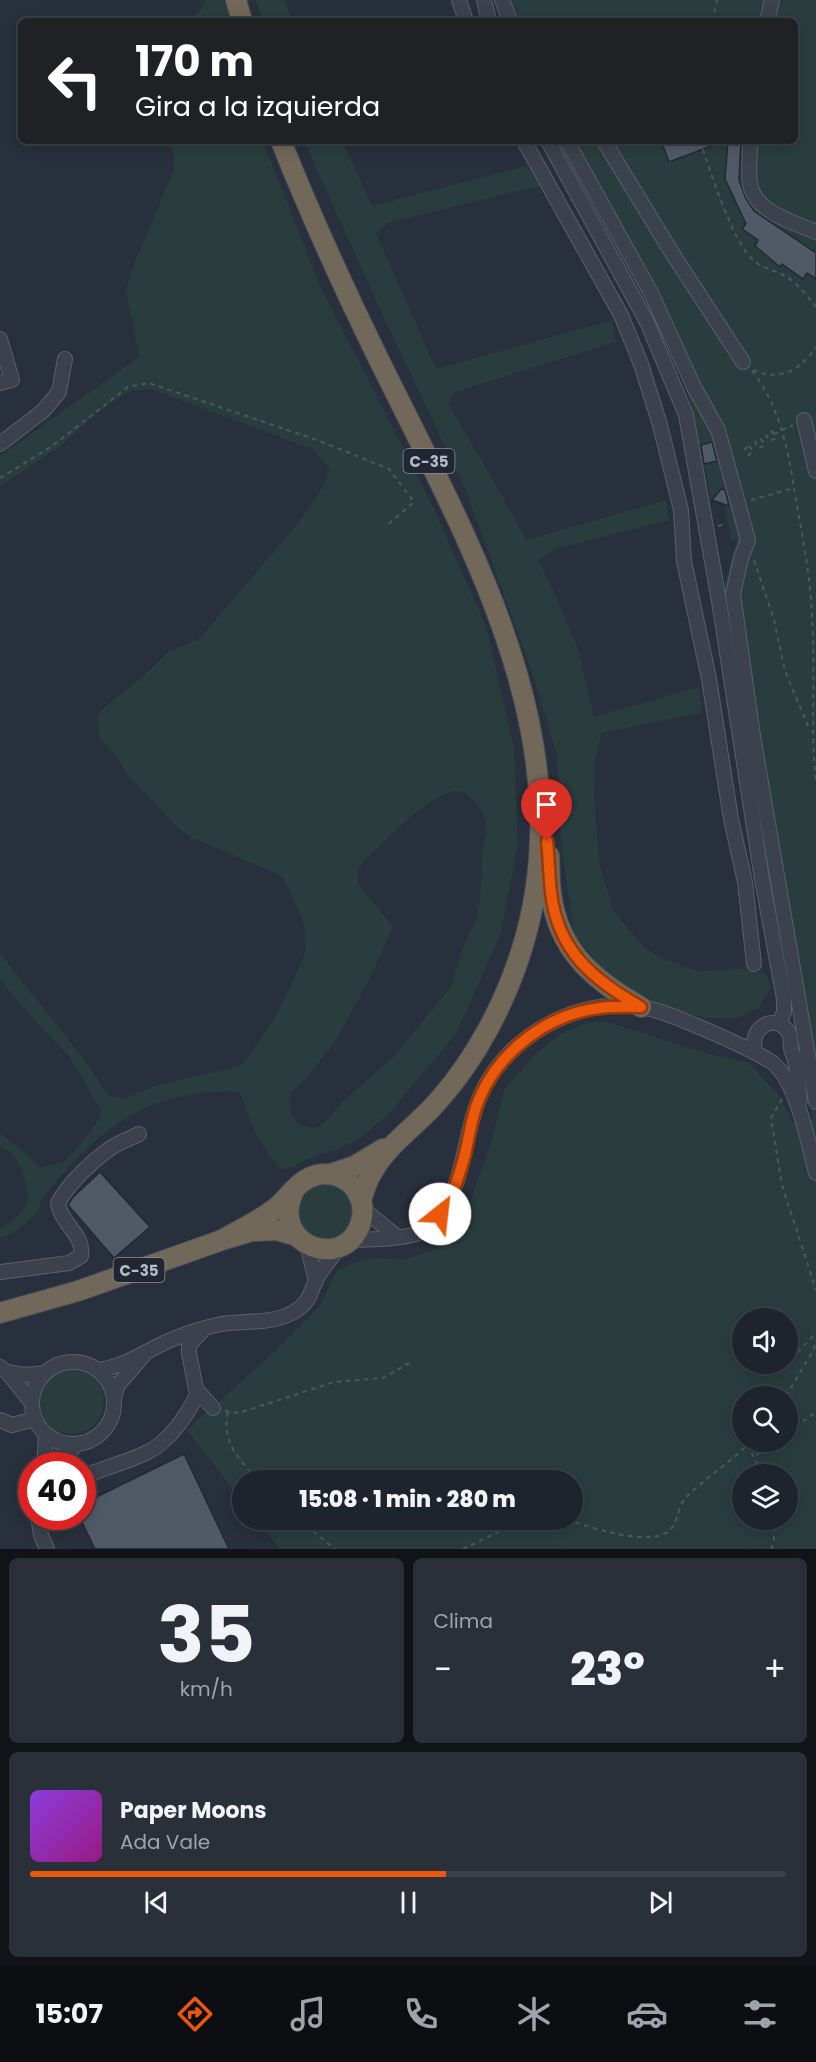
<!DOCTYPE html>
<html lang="es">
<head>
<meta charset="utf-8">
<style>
  :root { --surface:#1d242d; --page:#2a3039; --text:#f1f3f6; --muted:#a0a4aa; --line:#3b4149; --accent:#ea580c }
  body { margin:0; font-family:Poppins,sans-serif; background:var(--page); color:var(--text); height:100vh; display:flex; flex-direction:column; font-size:22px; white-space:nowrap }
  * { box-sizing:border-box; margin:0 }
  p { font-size:20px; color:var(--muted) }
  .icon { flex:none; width:33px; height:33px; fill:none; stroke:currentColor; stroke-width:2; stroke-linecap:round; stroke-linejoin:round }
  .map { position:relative; height:1549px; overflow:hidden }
  .drawer { display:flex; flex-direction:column; gap:9px; padding:9px; background:#101419; flex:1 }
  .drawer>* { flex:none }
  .top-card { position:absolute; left:18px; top:18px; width:780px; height:126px; border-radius:9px; box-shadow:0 3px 15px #0003,0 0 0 2px var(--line); background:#202124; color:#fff; overflow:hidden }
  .buttons { position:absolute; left:732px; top:1308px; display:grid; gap:12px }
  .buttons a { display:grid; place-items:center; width:66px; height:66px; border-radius:50%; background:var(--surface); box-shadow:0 3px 15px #0003,0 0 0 2px var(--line); font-size:30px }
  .speed { position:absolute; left:18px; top:1452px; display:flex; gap:12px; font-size:30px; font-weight:700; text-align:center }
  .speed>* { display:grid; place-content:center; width:78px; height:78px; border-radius:50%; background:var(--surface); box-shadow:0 3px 15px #0003,0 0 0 2px var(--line); line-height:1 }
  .speed .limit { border:9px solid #d22; background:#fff; color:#111 }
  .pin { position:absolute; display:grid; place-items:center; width:51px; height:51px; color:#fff; margin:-62px -26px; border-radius:50% 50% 50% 0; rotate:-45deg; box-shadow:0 0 6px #0007 }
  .pin .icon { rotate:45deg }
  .me { position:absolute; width:66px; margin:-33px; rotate:29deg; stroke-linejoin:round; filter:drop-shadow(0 0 4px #0008) }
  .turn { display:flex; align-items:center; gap:21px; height:126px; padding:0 18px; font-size:27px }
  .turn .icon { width:78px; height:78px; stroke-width:2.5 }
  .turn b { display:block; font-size:42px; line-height:51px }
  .big { font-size:45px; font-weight:800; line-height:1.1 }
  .drawer .tile { flex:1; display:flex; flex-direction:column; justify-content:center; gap:9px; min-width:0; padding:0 21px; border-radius:9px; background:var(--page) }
  .drawer .dial { align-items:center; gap:0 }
  .dial b { font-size:78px; line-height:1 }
  .song { display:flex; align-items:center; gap:18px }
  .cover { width:72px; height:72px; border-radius:9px; background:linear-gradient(135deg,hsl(270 70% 55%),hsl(310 70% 35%)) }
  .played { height:6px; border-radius:3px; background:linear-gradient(90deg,var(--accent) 55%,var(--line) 55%) }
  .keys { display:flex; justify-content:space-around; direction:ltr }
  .heat { display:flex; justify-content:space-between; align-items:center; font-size:33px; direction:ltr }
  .drawer .tiles { flex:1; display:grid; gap:9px; grid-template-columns:1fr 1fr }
  .tile:last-child { grid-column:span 2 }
  .trip { position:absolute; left:232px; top:1470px; width:351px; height:60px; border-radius:30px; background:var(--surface); box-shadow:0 3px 15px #0003,0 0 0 2px var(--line); font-weight:800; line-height:60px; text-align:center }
  .tab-bar { display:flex; height:96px; justify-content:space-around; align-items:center; background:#0c0e12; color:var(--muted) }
  .tab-bar .icon { width:42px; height:42px }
  .tab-bar .active { color:var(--accent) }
  .tab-bar b { font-size:27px; color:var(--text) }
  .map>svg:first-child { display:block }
</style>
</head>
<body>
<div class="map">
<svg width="816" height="1549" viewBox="0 0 816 1549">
  <rect width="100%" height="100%" fill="#27303c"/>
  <path fill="#2a3d3e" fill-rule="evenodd" d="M206,0H225L230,21H188L200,11Z
    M256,0H285L292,21H263Z
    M495,0H816V1549H280L257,1520H573V1480H243V1502L187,1430L273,1353L319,1307L337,1270L366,1258L408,1259L444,1245L466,1214L491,1142L504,1090L533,1056L561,1034L588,1022H607L712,1055L748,1062L782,1099L793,1123L813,1119L781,939L724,586L737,540H731L724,504L709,498L710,495L692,407L669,343L559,141H795V21H502ZM742,1318H788V1364H742ZM742,1396H788V1442H742ZM742,1474H788V1520H742Z
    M165,141H263L319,284L433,507L486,626L514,747L518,843L501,933L456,1034L391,1111L362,1137L336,1150L318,1155L291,1167L281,1169C260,1147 249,1121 240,1092C156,1086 100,1126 50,1189C47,1192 43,1196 41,1200C39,1204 41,1208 37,1212C29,1222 12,1235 0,1238V1228C10,1224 23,1213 27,1203C31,1193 21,1165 15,1158C11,1152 5,1150 0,1146V1133L24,1152L40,1168L63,1162L74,1152L100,1118V1108L69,1056L21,1006L0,979V953L82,1057L108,1095L123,1099L155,1086L242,1065L275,1018L299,968L306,950L303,921L284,878L277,874L192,838L178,828L128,776L117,757L99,737L97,718L101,710L141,678L168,652L199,639L300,521L323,487L330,469L312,449L151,389L129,391L101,410L58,448L0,486V456L139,357L126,289L133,267L174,170V154ZM453,791L463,792L473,799L483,812L487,827L482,854L480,902L475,923L463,948L450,988L394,1056L342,1102L326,1121L318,1127L313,1128L299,1125L290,1111L289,1102L291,1093L306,1079L336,1040L372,974L393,927L358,884V869L365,860C390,837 421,801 453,791Z
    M304,141H342L372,206L526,166L540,186L388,223L376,233L436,369L612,320L616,342L455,392L448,404L492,478L526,540L666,500L669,520L558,548L538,560L558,601L579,652L594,717L699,687L702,713L601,733L593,773L596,823L600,867L614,912L643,946L659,957L697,971L744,969L766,974L771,988L758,1008L737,1018H705L666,1007L609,977L574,934L561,843L557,755L532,672L465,488L386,322Z
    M325,1182C348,1185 351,1195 356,1215L339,1239L320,1242L299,1225C296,1201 298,1188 325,1182Z
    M40 1402a32 32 0 1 1 64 0a32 32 0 1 1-64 0Z"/>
  <path fill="#505a67" stroke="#222934" stroke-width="1.5" d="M667,141H722V142L669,162L662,143Z
    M728,141H741L739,180L746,199L754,211L816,253V279L807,273L803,279L782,264L780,267L755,246L758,240L742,229L746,224L725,179Z
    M712,442L717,461L704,464L701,445Z
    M721,489L725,490L729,506L712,500Z
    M100,1172L150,1227L114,1258L68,1205L73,1197Z
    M184,1454L229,1549H95L79,1516H82V1504Z"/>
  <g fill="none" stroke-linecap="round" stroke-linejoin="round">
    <g stroke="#59606b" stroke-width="16">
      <path id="minor" d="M459,0L466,21
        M484,0L489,21
        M502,0L510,21
        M767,21L772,0
        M524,141L621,315L641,364L660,425L681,510L684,561L709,679L731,819L745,882L754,964
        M548,141L647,322L686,415L719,601L762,879L784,999V1012L779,1024
        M567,141L651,293L694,387L718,430L748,540L741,558L733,594L753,736L816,1102
        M604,141L672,253L743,362
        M750,141C750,155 748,170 750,184C755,212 793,222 816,232
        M0,339L12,380L0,383
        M804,420L816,471
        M0,444L43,411L59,392L65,359
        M756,1052C747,1031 772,1012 787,1030C792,1036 790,1041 791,1048C791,1051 793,1054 794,1057C798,1070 798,1086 800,1100
        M363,1209L396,1236
        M350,1240C371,1239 417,1241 432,1225C465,1191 462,1140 479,1099C503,1038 577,996 642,1007C660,1010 680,1019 697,1026C723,1037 747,1047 770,1061C796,1077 809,1145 816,1173
        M307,1244L316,1281
        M0,1272L69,1263L81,1256C85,1235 60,1223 58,1203C69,1183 90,1163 108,1150C117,1143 129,1139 139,1134
        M202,1331L189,1345V1353L196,1389L213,1408
        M32 1403a41 41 0 1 1 82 0a41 41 0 1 1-82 0Z
        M0,1367L7,1372L32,1403
        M97,1370C121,1368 143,1353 164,1343C181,1335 203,1328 221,1324C246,1320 275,1325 297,1310C310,1301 310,1293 316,1280C322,1268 332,1257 340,1246
        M7,1372L24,1375L45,1373
        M114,1398L118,1385L143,1356
        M0,1420L12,1425L35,1419
        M44,1466L46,1434
        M55,1466L77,1444
        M82,1477C104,1468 127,1462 148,1452C171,1440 187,1415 198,1393
        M38,1516L41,1535L47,1549"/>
    </g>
    <g stroke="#464d58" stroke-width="22">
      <path id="highway" d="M236,0L242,21
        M281,141C312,219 347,295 384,370C473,550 586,746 521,952C504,1005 476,1058 439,1100C418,1125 388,1143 372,1173C367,1181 364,1191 361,1200
        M549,856C550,868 549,880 551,893C558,950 593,980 641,1007
        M331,1174L355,1166L383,1149
        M222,1240C241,1229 261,1220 277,1207C288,1198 295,1185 307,1179C315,1174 325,1173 334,1175C346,1178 356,1186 360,1198C364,1207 363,1216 360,1225C343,1272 270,1245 293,1193
        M0,1313L78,1291L222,1240L252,1231L276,1230L297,1236"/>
    </g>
    <path stroke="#495a5c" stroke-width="2" stroke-dasharray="4.5 4.5" stroke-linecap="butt" d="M712,21L717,0
      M700,141C710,170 732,241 753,260C761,267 770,269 779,273C795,280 805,293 816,307
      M753,370C780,382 801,370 816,347
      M752,371C780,406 788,450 795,494C802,534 810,574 812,615C816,672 810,727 816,783
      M772,431L776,438L770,441L766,435Z
      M774,434L793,425
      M761,439L765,445L759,448L755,442Z
      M749,446L753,451L749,455L745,449Z
      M0,478L51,447L128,387L149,383L317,440L389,469L414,502L385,527
      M751,500L794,488
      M718,526L727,524
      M754,560L774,620L785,671L810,731
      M782,1099L771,1118L782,1185L816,1290
      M779,1372L816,1333
      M786,1396L814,1349L816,1341
      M225,1411L239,1413L334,1382L383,1378L411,1362
      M228,1412C221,1443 239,1458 257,1480
      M788,1432L816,1412
      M747,1445L763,1474
      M756,1455L776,1442
      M299,1520L335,1549
      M567,1520C591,1527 653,1549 671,1529C679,1519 678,1505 687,1496C707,1477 731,1462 750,1442
      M463,1549L522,1520
      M771,1549L774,1541L773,1520"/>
    <use href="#minor" stroke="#3b424d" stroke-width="14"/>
    <use href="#highway" stroke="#726859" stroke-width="20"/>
  </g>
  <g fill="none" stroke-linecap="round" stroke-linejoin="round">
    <g stroke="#983908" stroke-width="15">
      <path id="route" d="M440,1214L449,1203L454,1190C458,1177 463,1164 466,1150C470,1132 472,1114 480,1097C501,1050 548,1014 600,1008C613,1006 627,1007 641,1007C593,980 557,950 551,892C549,875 549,858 547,841"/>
    </g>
    <use href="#route" stroke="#ea580c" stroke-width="10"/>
  </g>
  <g text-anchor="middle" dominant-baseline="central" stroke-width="6" stroke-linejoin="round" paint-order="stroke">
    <g fill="#202732" stroke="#8a909b" stroke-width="1.5">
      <rect x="403.5" y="449" width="51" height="24" rx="4.5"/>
      <rect x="113.5" y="1258" width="51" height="24" rx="4.5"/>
    </g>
    <g font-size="15" font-weight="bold" fill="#b7bdc8">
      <text x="429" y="461">C-35</text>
      <text x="139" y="1270">C-35</text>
    </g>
  </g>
</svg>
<div class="buttons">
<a><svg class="icon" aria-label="sound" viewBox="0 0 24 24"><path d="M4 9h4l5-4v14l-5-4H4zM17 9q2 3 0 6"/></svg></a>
<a><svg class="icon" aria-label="search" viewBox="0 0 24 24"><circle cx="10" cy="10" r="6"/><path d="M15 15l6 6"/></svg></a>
<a><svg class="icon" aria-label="layers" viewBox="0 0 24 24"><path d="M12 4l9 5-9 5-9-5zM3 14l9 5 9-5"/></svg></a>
</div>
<div class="speed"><div class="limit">40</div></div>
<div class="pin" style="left:547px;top:841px;background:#d93025"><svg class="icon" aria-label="arrive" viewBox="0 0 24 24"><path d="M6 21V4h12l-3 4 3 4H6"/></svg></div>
<svg class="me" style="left:440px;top:1214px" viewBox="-20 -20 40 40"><circle r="19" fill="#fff"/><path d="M0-13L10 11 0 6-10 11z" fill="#ea580c"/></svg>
<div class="trip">15:08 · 1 min · 280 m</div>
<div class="top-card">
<div class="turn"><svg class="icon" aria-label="left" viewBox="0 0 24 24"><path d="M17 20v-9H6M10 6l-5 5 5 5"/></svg><div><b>170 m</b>Gira a la izquierda</div></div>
</div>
</div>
<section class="drawer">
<div class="tiles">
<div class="tile dial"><b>35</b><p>km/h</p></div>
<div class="tile"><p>Clima</p>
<div class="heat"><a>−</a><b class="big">23°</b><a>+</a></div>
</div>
<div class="tile">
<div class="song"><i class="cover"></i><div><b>Paper Moons</b><p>Ada Vale</p></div></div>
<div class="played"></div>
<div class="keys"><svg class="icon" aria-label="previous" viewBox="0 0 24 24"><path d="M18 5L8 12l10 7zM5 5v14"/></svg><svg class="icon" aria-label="pause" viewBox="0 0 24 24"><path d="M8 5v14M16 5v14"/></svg><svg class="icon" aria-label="next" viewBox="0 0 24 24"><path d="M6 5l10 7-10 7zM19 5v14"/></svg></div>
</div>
</div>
</section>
<nav class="tab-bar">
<b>15:07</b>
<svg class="icon active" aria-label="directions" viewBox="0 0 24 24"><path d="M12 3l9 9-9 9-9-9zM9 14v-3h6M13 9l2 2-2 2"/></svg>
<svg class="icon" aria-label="music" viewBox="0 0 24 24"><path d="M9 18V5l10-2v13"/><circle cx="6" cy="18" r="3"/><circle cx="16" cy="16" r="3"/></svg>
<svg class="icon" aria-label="phone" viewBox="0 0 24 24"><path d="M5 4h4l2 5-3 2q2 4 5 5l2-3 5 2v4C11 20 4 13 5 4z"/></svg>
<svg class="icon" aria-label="climate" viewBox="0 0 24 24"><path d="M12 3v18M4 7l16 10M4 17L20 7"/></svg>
<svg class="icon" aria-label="car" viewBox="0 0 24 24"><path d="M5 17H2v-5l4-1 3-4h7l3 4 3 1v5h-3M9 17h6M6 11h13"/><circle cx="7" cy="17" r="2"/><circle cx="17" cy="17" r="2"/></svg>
<svg class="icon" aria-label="filters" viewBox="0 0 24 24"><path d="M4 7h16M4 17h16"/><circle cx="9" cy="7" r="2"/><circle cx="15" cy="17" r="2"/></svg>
</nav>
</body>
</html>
